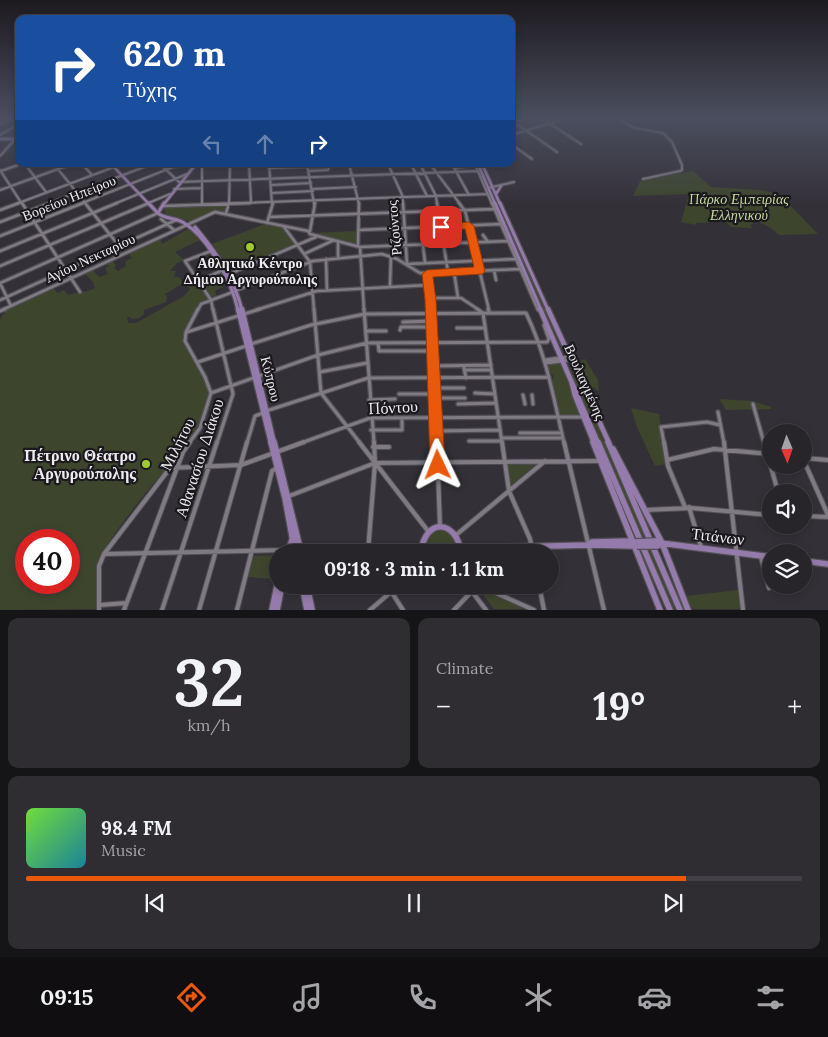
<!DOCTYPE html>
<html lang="en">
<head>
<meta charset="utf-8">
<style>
  :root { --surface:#27242a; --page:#2f2c32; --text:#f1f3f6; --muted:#a4a4a8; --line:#434147; --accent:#ea580c }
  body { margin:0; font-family:Lora,serif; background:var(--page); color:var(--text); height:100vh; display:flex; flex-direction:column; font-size:19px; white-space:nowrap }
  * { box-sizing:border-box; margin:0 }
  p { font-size:16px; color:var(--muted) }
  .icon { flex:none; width:28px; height:28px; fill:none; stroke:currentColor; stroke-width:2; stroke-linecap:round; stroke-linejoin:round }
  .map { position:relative; height:610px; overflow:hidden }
  .side { display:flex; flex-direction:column; gap:8px; padding:8px; background:#151417; flex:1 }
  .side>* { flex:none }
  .hud { position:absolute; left:15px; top:15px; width:500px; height:152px; border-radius:10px; box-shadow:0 2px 8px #0003,0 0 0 1px var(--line); background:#1a4fa0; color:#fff; overflow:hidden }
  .needle { width:32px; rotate:178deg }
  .buttons { position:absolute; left:762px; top:424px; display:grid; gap:10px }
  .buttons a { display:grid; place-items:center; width:50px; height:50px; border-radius:50%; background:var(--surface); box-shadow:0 2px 8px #0003,0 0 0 1px var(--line); font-size:25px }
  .speed { position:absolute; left:15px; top:529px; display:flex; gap:10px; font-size:25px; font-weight:700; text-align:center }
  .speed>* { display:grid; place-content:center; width:65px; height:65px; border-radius:50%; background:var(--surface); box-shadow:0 2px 8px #0003,0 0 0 1px var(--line); line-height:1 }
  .speed .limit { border:8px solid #d22; background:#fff; color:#111 }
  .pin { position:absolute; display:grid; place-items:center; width:42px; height:42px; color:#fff; margin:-21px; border-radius:10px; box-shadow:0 2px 8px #0006 }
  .me { position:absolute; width:55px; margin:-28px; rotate:358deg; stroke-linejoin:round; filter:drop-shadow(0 0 4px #0008) }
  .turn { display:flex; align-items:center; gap:18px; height:105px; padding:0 25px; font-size:22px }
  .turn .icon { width:65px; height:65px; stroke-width:2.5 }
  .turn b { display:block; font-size:35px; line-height:42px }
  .lanes { display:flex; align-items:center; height:48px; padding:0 25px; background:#0003; justify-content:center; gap:25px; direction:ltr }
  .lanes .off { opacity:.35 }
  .big { font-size:38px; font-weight:700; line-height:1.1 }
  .side .tile { flex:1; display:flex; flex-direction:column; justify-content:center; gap:8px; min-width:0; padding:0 18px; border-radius:10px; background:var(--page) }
  .side .dial { align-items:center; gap:0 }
  .dial b { font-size:65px; line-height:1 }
  .song { display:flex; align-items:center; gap:15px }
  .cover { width:60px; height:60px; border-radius:8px; background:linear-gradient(135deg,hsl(100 70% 55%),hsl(190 70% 35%)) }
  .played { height:5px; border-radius:2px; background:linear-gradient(90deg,var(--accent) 85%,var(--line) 85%) }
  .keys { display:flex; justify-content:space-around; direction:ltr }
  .heat { display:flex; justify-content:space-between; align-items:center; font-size:28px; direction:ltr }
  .side .tiles { flex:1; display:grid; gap:8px; grid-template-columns:1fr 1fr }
  .tile:last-child { grid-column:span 2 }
  .trip { position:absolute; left:269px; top:544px; width:290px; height:50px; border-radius:25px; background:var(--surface); box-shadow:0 2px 8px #0003,0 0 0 1px var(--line); font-weight:700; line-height:50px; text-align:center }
  .tabs { display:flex; height:80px; justify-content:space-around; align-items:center; background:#100e11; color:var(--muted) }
  .tabs .icon { width:35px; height:35px }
  .tabs .selected { color:var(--accent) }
  .tabs b { font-size:22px; color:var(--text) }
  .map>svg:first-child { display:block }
</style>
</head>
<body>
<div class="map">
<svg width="828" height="610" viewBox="0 0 828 610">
  <rect width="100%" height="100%" fill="#343038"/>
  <path fill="#3d462d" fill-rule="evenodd" d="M693,171L711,187L761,190L780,195L818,234L779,235C773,229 761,221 751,221L754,224L750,225L752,228L731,227L726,222L696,223L697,225L681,222L689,194L633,196L640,181Z
    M491,190L497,198L565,353H564L554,333Z
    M227,205L225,212L216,211L192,222L166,214L164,210L166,207Z
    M265,224L282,228L294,244L230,271L212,244Z
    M190,228L200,240L175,252L183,259L191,257L177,263L170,271H176L174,277H179L183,283L164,295H167L166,302L144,310V314L139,318L132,319L128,316L127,320L129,323H136L184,296L190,289L184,283L197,280L209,300L200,303L185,332L183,339L184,345L197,362L209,392V397L202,420L182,449L176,466C173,466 171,466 169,468C154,479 102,547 98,563C94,579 98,594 97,609L0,610V319L7,309L53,288L58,293L64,290L68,295C78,292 85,293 95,288L93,282L85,274L94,270L95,273L100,277L108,274L105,268L109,266L107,264L113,261L116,266L114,268L118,271L126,266L125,261L132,258L127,252L160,239L162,244ZM26,540H69V582H26Z
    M357,231L356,244L313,234V233Z
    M222,272L228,281L221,284L223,287L215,291L217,297L212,298L202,281L210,278L213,282L220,278L218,274Z
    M585,359L598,380L599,392L594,387L590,389L594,396L584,384L576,365L577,362Z
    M561,363L563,364L580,414L562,415L560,413L552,380L554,377L548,367V364Z
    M567,364L580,386L646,537H642Z
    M719,399L752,401L771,407V409L726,410Z
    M631,408L659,414L666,464L655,466L637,427Z
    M536,464L510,486L507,465Z
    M435,530C449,529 458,539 458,552H424L427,537Z
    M651,549L677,609H673L647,550Z
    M277,555L274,579L248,577L253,556Z
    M479,589L525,609H494Z
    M738,590L740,609H694L690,608L686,596Z"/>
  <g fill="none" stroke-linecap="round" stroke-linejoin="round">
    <g stroke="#534f55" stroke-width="4">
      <path id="minor-far3" d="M17,119H19
        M543,119L581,144
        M575,119L578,121
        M618,119L635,128L663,133L672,142L682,165V170L680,171L643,179
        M511,120L557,152
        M514,122L524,119
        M0,124L10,119
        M0,135L19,124
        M511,135L564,119
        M511,144L532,159
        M0,156L19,135
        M25,164L46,192
        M54,164L86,204
        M82,164L92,175
        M160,164L179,182L479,171
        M249,164L251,202
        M269,164L272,204
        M307,164L314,204
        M349,164L359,204
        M388,164L403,197V204
        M411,164L427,196
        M420,164L436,196L437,204
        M430,164L460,204
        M452,164L469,195
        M475,164L492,204
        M269,168L386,164
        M455,168L475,165
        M0,170L22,204
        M1,171L21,164
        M309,171L328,170L329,166
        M272,185L311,183
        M488,188L514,182
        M174,189L202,188
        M312,189L356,187
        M0,190L72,164
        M272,193L313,191
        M16,204L122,164
        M47,204L152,164
        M80,204L173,167L194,164
        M114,204L187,174
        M146,204L170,194
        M202,204V166L209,164
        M216,204L488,194
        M229,204L230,164"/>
    </g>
    <g stroke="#534f55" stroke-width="5">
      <path id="minor-far2" d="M22,203L80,292
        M85,203L119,246
        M202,203V205
        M403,203L407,264
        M437,203L448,272
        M459,203L465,211L489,310
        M492,203L538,310
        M164,206L250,203
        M0,210L19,203
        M226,213L229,203
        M269,217L495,209
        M161,219L174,230
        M0,222L50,203
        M267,223L273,203
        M284,227L310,262L314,310
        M359,230L501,224
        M310,231L315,203
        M483,235L488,242
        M0,236L83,203
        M338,241V258
        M424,244V236H432
        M423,245L425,263
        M358,246L359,203
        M360,247L364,310
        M0,251L117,203
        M211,251L185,261L211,300L213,310
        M304,254L334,240
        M326,259L327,290
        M408,264L516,259
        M0,266L149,203
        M494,270L496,280
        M454,272L458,298
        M427,274L431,310
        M227,275L316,237
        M199,281L223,270
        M0,283L158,213
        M0,283L11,306
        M390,286L391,255
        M237,290L313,261L382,254L397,259L420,273L520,269
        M430,298H461L479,310
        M0,300L176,220
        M2,310L215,212L308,231L310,234L360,247L508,241
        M198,310L201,304L233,292
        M256,310L317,291L429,285"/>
    </g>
    <g stroke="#534f55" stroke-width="5.5">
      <path id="minor-far1" d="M213,309L233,394L217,443
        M314,309L321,393
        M364,309L374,443
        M431,309L437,443
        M477,309L483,313
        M488,309L489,312
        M0,311L5,309
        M483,313L502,443
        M403,322L432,321
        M457,328H485
        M400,330L401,327H431
        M366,331H386
        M187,332L260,309
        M378,343L379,351H433
        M251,344L311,325L365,314L526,313C546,354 554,399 564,443
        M545,360L569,357
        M198,362L246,346
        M545,363L570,360
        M433,366L491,365
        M464,368L466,378
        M465,370H491
        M320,372L367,363
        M434,388H464
        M211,393L318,355L367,343L547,342L549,339L544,325
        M321,393L360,443
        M475,393L495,394
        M399,394H435
        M523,395L525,404
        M532,395L533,404
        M435,398H465
        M369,400L395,399
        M458,404L496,403
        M753,404L764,443
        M266,411L368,378L549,377
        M718,412L724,443
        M371,430H402V418
        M437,431L500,430
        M520,433H562
        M501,438H563
        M469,441H502
        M189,443L200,428L211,393L205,377L185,341L186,332L198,309
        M247,443L255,416L263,413
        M301,443L370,418L582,417
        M664,443L661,427L707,422L720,425"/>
    </g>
    <g stroke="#534f55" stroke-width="6">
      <path id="minor" d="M359,442L428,531
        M437,442L440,527
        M502,442L509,491L530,539L533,552
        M564,442L604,610
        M664,442L668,466L685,507
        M724,442L743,610
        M764,442L778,492
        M373,447H389
        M804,458L828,460
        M667,460L714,449L771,454
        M804,461L828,515
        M289,496L375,463L599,461
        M689,507L701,547
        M645,510L691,508L771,515
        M804,516L828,517
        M456,535L545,461
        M368,552L375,463L374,442
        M104,554L287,550
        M761,557L769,588
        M387,585L403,610
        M467,585L486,610
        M539,585L544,610
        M100,605L126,603
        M99,610V566L104,554L170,468L241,465L304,442
        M124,610L183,452L190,442
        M162,610L217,442
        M199,610L247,442
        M237,610L272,471L277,468
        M370,610L399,585
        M454,610L478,585L534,610"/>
    </g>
    <g stroke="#534f55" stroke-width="4.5">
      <path id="major-far3" d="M0,139H19
        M111,164L149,204
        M478,164L495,204
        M482,164L500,204
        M496,194L501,186
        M164,204L196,164"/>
    </g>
    <g stroke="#534f55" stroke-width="5.5">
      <path id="major-far2" d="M148,203C152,206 155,211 159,214C166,219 177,218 184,223C209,238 232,283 238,310
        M495,203L541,310
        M500,203L548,310
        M158,213L164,203
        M195,227C216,252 234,278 242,310"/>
    </g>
    <g stroke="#534f55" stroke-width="7">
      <path id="major-far1" d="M238,309L271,443
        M242,309L274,443
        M540,309L598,443
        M548,309L609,443
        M571,380L575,396L594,443"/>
    </g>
    <g stroke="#534f55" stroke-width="8">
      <path id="major" d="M271,442L285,498L295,552
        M274,442L301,552
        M593,442L660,610
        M598,442L670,610
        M608,442L680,610
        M613,449L662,543L688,610
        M660,543L771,557
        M589,545L592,542L633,541
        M461,548L589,545L636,546
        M288,552L292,540
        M292,552L421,548
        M421,552C425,518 456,519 461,552
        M804,561L828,564
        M302,585L307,610
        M307,585L312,610
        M272,610L278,581
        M277,610L282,585"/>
    </g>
    <use href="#minor-far3" stroke="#7f7a83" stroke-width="2"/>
    <use href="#minor-far2" stroke="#7f7a83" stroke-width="2.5"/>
    <use href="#minor-far1" stroke="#7f7a83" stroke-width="3"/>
    <use href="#minor" stroke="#7f7a83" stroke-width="4"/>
    <use href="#major-far3" stroke="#957bab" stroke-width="2.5"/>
    <use href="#major-far2" stroke="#957bab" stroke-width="3"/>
    <use href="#major-far1" stroke="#957bab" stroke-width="4.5"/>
    <use href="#major" stroke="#957bab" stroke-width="5.5"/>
    <g stroke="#534f55" stroke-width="8" stroke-linecap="butt">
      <path id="major-bridge" d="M635,542L656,541
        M637,546H658"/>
    </g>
    <use href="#major-bridge" stroke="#957bab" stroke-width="5.5"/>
  </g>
  <linearGradient id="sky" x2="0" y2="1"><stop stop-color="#1d1a1f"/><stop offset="0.58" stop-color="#4a4e5e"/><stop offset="1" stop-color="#4a4e5e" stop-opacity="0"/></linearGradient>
  <rect width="828" height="204" fill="url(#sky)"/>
  <path fill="#ea580c" stroke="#983908" d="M469,222L474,226L485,271L483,274L433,277L436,300L445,465L443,470L438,472L432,470L430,465L425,300L422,274L427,270L474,267L465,229L441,230L436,227L441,224Z"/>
  <g fill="#9fca2e" stroke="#1b191d" stroke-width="2">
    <circle cx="250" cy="247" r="5"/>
    <circle cx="146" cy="464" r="5"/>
  </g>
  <g text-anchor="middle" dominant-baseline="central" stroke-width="4.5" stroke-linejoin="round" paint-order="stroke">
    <g font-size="14" fill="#eeebf0" stroke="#1b191d">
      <text transform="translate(69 198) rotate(-22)">Βορείου Ηπείρου</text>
      <text transform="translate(394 228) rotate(-95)">Ριζούντος</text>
      <text transform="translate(90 258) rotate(-25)">Αγίου Νεκταρίου</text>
      <text transform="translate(271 379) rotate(76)">Κύπρου</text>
      <text transform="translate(585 382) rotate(66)">Βουλιαγμένης</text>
    </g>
    <g font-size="14" font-style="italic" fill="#c5dba0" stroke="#1b191d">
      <text x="739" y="199">Πάρκο Εμπειρίας<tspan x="739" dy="16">Ελληνικού</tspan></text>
    </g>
    <g font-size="14" font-weight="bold" fill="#eeebf0" stroke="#1b191d">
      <text x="250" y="263">Αθλητικό Κέντρο<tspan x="250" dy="16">Δήμου Αργυρούπολης</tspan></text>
    </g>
    <g font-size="16" fill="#eeebf0" stroke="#1b191d">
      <text transform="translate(393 407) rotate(-3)">Πόντου</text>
      <text transform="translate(177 444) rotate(-63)">Μιλήτου</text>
      <text transform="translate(199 458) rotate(-72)">Αθανασίου Διάκου</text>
      <text transform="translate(718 536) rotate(7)">Τιτάνων</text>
    </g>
    <g font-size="16" font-weight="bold" fill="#eeebf0" stroke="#1b191d" text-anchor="end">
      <text x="136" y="455">Πέτρινο Θέατρο<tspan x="136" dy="18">Αργυρούπολης</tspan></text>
    </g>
  </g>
</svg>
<div class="buttons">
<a><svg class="needle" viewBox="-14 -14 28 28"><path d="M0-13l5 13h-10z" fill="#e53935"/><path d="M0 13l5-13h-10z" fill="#a4a4a8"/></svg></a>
<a><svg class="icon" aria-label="sound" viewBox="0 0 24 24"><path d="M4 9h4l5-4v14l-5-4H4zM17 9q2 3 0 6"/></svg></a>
<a><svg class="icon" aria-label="layers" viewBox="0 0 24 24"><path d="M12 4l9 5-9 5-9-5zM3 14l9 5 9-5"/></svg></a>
</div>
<div class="speed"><div class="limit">40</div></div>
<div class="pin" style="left:441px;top:227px;background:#d93025"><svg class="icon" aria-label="arrive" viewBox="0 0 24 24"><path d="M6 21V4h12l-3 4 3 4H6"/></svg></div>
<svg class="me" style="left:438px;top:465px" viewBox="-20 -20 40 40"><path d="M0-17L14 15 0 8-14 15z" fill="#ea580c" stroke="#fff" stroke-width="4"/></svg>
<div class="trip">09:18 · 3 min · 1.1 km</div>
<div class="hud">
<div class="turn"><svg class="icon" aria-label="right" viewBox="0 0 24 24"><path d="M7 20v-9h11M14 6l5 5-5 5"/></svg><div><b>620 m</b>Τύχης</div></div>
<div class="lanes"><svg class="icon off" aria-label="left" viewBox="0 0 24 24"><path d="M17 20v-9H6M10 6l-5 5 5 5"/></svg><svg class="icon off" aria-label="ahead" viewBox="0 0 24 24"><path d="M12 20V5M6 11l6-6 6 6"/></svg><svg class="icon" aria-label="right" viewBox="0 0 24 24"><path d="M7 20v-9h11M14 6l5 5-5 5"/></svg></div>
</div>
</div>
<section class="side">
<div class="tiles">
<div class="tile dial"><b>32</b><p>km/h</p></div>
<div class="tile"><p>Climate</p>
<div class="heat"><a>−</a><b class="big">19°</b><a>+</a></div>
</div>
<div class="tile">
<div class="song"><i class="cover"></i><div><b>98.4 FM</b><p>Music</p></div></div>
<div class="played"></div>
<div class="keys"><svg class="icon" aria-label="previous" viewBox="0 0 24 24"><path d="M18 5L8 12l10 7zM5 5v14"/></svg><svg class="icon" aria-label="pause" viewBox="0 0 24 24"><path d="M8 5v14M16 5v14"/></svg><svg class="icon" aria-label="next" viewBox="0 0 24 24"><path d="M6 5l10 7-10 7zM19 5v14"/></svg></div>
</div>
</div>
</section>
<nav class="tabs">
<b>09:15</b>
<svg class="icon selected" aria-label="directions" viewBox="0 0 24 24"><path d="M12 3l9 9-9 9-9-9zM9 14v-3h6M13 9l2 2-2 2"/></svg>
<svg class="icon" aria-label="music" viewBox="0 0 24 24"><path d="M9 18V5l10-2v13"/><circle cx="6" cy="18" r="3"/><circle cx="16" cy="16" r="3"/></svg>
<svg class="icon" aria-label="phone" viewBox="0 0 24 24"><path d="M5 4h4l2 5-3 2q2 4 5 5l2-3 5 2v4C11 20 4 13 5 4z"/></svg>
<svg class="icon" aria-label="climate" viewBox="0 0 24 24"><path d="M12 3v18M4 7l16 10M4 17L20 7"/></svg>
<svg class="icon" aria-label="car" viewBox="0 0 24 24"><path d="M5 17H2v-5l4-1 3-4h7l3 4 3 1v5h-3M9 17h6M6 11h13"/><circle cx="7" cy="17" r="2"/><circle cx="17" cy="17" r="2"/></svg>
<svg class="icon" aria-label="filters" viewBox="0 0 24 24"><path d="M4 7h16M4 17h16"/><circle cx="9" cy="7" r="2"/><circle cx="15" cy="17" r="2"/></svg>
</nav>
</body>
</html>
